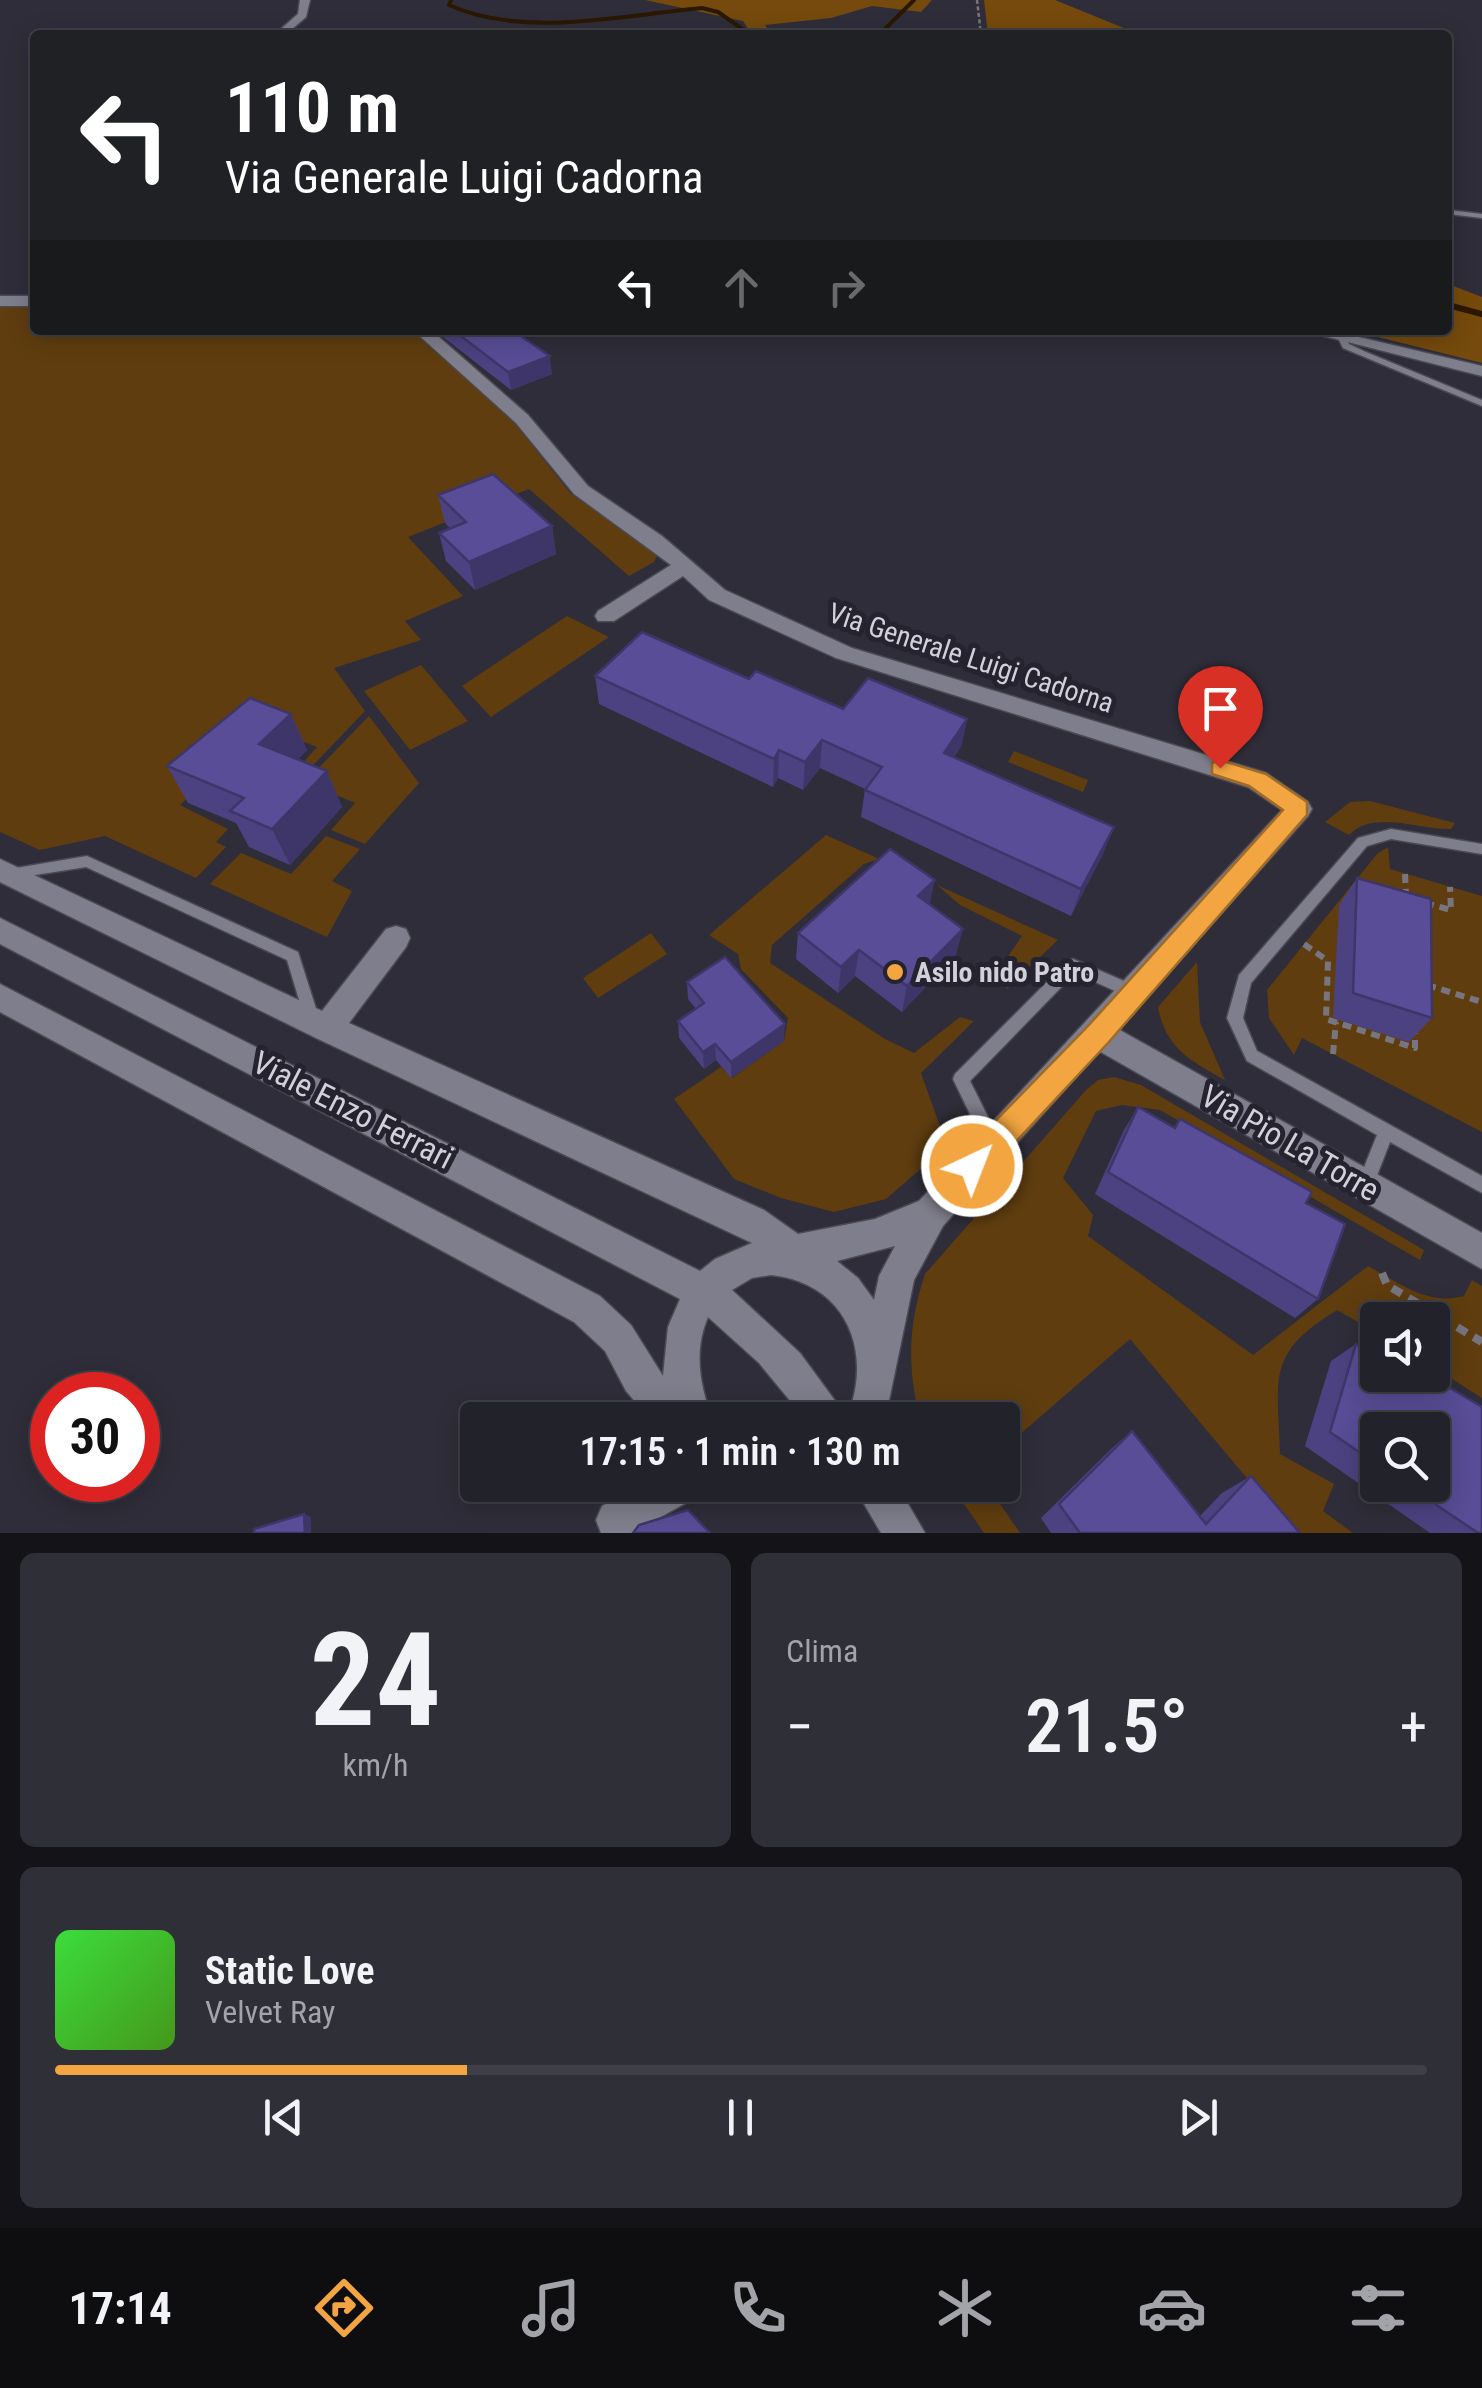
<!DOCTYPE html>
<html lang="it">
<head>
<meta charset="utf-8">
<style>
  :root { --surface:#22222b; --page:#2e2f37; --text:#f1f3f6; --muted:#a2a4a9; --line:#3f3f47; --accent:#f2a541 }
  body { margin:0; font-family:"Roboto Condensed",sans-serif; background:var(--page); color:var(--text); height:100vh; display:flex; flex-direction:column; font-size:38px; white-space:nowrap }
  * { box-sizing:border-box; margin:0 }
  p { font-size:32px; color:var(--muted) }
  .icon { flex:none; width:55px; height:55px; fill:none; stroke:currentColor; stroke-width:2; stroke-linecap:round; stroke-linejoin:round }
  .map { position:relative; height:1533px; overflow:hidden }
  .details { display:flex; flex-direction:column; gap:20px; padding:20px; background:#131318; flex:1 }
  .details>* { flex:none }
  .guide { position:absolute; left:30px; top:30px; width:1422px; height:305px; border-radius:10px; box-shadow:0 5px 25px #0003,0 0 0 2px var(--line); background:#202124; color:#fff; overflow:hidden }
  .buttons { position:absolute; left:1360px; top:1302px; display:grid; gap:20px }
  .buttons a { display:grid; place-items:center; width:90px; height:90px; border-radius:10px; background:var(--surface); box-shadow:0 5px 25px #0003,0 0 0 2px var(--line); font-size:50px }
  .speed { position:absolute; left:30px; top:1372px; display:flex; gap:20px; font-size:50px; font-weight:700; text-align:center }
  .speed>* { display:grid; place-content:center; width:130px; height:130px; border-radius:50%; background:var(--surface); box-shadow:0 5px 25px #0003,0 0 0 2px var(--line); line-height:1 }
  .speed .limit { border:15px solid #d22; background:#fff; color:#111 }
  .pin { position:absolute; display:grid; place-items:center; width:85px; height:85px; color:#fff; margin:-102px -42px; border-radius:50% 50% 50% 0; rotate:-45deg; box-shadow:0 0 10px #0007 }
  .pin .icon { rotate:45deg }
  .me { position:absolute; width:110px; margin:-55px; rotate:43deg; stroke-linejoin:round; filter:drop-shadow(0 0 8px #0008) }
  .turn { display:flex; align-items:center; gap:35px; height:210px; padding:0 30px; font-size:45px }
  .turn .icon { width:130px; height:130px; stroke-width:2.5 }
  .turn b { display:block; font-size:70px; line-height:85px }
  .lanes { display:flex; align-items:center; height:95px; padding:0 30px; background:#0003; justify-content:center; gap:50px; direction:ltr }
  .lanes .off { opacity:.35 }
  .big { font-size:75px; font-weight:600; line-height:1.1 }
  .details .tile { flex:1; display:flex; flex-direction:column; justify-content:center; gap:15px; min-width:0; padding:0 35px; border-radius:15px; background:var(--page) }
  .details .dial { align-items:center; gap:0 }
  .dial b { font-size:130px; line-height:1 }
  .song { display:flex; align-items:center; gap:30px }
  .cover { width:120px; height:120px; border-radius:15px; background:linear-gradient(135deg,hsl(120 70% 55%),hsl(100 70% 35%)) }
  .played { height:10px; border-radius:5px; background:linear-gradient(90deg,var(--accent) 30%,var(--line) 30%) }
  .keys { display:flex; justify-content:space-around; direction:ltr }
  .heat { display:flex; justify-content:space-between; align-items:center; font-size:55px; direction:ltr }
  .details .tiles { flex:1; display:grid; gap:20px; grid-template-columns:1fr 1fr }
  .tile:last-child { grid-column:span 2 }
  .trip { position:absolute; left:460px; top:1402px; width:560px; height:100px; border-radius:10px; background:var(--surface); box-shadow:0 5px 25px #0003,0 0 0 2px var(--line); font-weight:600; line-height:100px; text-align:center }
  .dock { display:flex; height:160px; justify-content:space-around; align-items:center; background:#0e0e11; color:var(--muted) }
  .dock .icon { width:70px; height:70px }
  .dock .active { color:var(--accent) }
  .dock b { font-size:45px; color:var(--text) }
  .map>svg:first-child { display:block }
</style>
</head>
<body>
<div class="map">
<svg width="1482" height="1533" viewBox="0 0 1482 1533">
  <rect width="100%" height="100%" fill="#2e2d39"/>
  <path fill="#5f3d0f" d="M35,304V330H412L507,414L571,494L658,554L654,562L629,576L529,489L408,537L463,596L405,621L421,640L334,668L365,711L299,780L290,777L317,747L267,727L180,805L228,829L216,842L226,847L196,878L105,836L40,850L0,832V305Z
    M567,616L609,637L491,717L462,686Z
    M421,665L468,721L410,750L364,691Z
    M369,716L419,783L365,844L331,830L355,803L305,782Z
    M1014,751L1088,780L1083,792L1008,762Z
    M1370,801L1455,823L1451,829C1419,830 1373,809 1349,835L1325,822L1350,802Z
    M826,835L879,859L864,864L772,945L770,963L885,1039L914,1053L960,1017L974,1021L921,1073L947,1146L886,1199L834,1212L781,1198L734,1179L674,1099L721,1067L732,1078L784,1041L788,1018L741,969L738,954L709,935Z
    M326,836L360,849L332,881L352,891L327,937L210,884L241,853L291,874Z
    M1388,847L1390,869L1482,896V1132L1302,1038L1294,1055L1269,1018L1267,990L1377,854Z
    M937,885L1058,940L1007,989L998,971L1022,936L960,905Z
    M651,933L667,954L598,998L583,978Z
    M1197,962L1200,1022L1225,1080C1190,1061 1165,1047 1158,1007Z
    M1114,1077L1141,1085L1424,1250L1420,1260L1160,1110L1122,1105L1096,1111L1063,1178L1093,1215L1088,1236L1253,1355L1368,1266C1399,1283 1428,1306 1464,1296L1472,1280L1482,1286V1398L1433,1367L1432,1320H1378L1377,1333L1337,1310C1265,1354 1278,1378 1280,1454L1334,1484L1323,1511L1353,1533H1293L1130,1339L1003,1449L1002,1420H920C907,1367 908,1325 925,1274L1087,1089L1098,1080Z
    M951,1485H987L1020,1533H984Z"/>
  <path fill="#754a0c" d="M645,0H932L921,12L872,6L831,18L765,25L772,35H722L749,30L743,21Z
    M984,0H1055L1141,35H988Z
    M1448,284L1482,297V363L1350,330H1448Z"/>
  <g fill="none" stroke-linecap="round" stroke-linejoin="round">
    <path stroke="#2a1802" stroke-width="4" d="M451,0L449,5C524,39 623,15 702,8L718,12L751,35
      M879,35L914,0"/>
    <path stroke="#2a1802" stroke-width="6" d="M1448,305L1482,314"/>
    <g stroke="#4b4a54" stroke-width="3">
      <path id="lane" d="M1448,210L1482,214V218L1448,214Z
        M1339,336H1345L1349,344L1366,352L1482,400V406L1343,348L1338,338Z
        M1391,829L1482,844V854L1391,839L1367,846L1251,983L1243,1018L1257,1051L1482,1176V1193L1390,1142L1371,1191L1365,1193L1359,1191L1357,1185L1377,1135L1247,1061L1227,1018L1239,975L1358,838Z
        M87,856L298,952L319,1018L316,1023L311,1025L306,1023L287,960L86,867L10,879L5,878L3,874L5,870L10,869Z
        M1073,959L1138,987L1140,992L1138,997L1133,999L1075,973L970,1081L1000,1141L998,1147L992,1149L986,1147L953,1079L955,1074L1068,961Z"/>
    </g>
    <g stroke="#4b4a54" stroke-width="3">
      <path id="street" d="M300,0H310L306,17L285,35H274L298,14Z
        M0,296H35V306H0Z
        M413,330H431L528,415L588,486L662,536L725,590L852,648L1266,773L1308,802L1312,809L1308,816L1118,1029L1482,1233V1269L1099,1051L943,1226L914,1280L885,1420H806L759,1363L708,1317C693,1352 700,1387 713,1420H651L626,1391L605,1351L574,1322L0,1012V984L600,1296L631,1325L663,1376L668,1327L680,1299L0,944V918L700,1271L715,1259L752,1243L316,1038L0,882V859L322,1011L386,929L396,926L406,929L410,938L406,947L349,1023L764,1210L798,1234L875,1219L919,1201L1282,810L1248,787L836,658L709,600L683,576L614,621H598L595,616L598,611L671,565L574,494L516,423ZM895,1246L879,1276L874,1300L858,1278L837,1261ZM771,1275C846,1283 874,1351 847,1417L800,1353L732,1290L752,1278Z
        M1300,330H1329L1482,366V376Z
        M640,1485H699L693,1499L632,1533H601L596,1520L602,1506Z
        M853,1485H897L925,1533H881Z"/>
    </g>
    <path stroke="#777680" stroke-width="2.5" stroke-dasharray="4 2.5" stroke-linecap="butt" d="M977,0L981,35"/>
    <path stroke="#777680" stroke-width="6" stroke-dasharray="9 6" stroke-linecap="butt" d="M1405,874L1406,896
      M1425,903L1451,910L1450,887
      M1304,944L1328,961L1326,1019L1415,1048V1033
      M1427,985L1482,1002
      M1333,1054L1336,1022"/>
    <path stroke="#777680" stroke-width="8" stroke-dasharray="11 8" stroke-linecap="butt" d="M1382,1273L1387,1285L1482,1342"/>
    <use href="#lane" fill="#7f7e8c" fill-rule="evenodd"/>
    <use href="#street" fill="#7f7e8c" fill-rule="evenodd"/>
  </g>
  <path fill="#4c4281" fill-rule="evenodd" d="M434,330H512L552,374L511,390Z
    M438,495L552,526L556,554L475,590L446,561L439,533L450,528L445,523Z
    M595,676L749,679L843,709L967,719L961,747L954,757L1103,854L1071,916L861,817L865,789L820,768L803,790L778,778L773,787L599,704Z
    M291,714L307,750L298,759L327,771L342,807L290,865L249,847L236,823L188,803L167,766Z
    M1357,878L1432,1018L1409,1042L1333,1018L1339,905Z
    M929,905L956,955L902,1012L855,976L838,993L796,959L798,933Z
    M687,982L784,1041L731,1078L716,1060L704,1069L679,1038L678,1021L696,1009L688,999Z
    M1138,1107L1174,1127L1180,1119L1306,1203L1318,1299L1295,1318L1095,1194L1124,1130Z
    M1356,1344L1378,1375L1482,1533H1430L1305,1446L1331,1361ZM1378,1430L1432,1485H1378Z
    M1132,1431L1200,1516L1222,1493L1251,1476L1300,1533H1051L1041,1518L1111,1449Z"/>
  <path fill="#3e3669" d="M550,356L552,374L511,390L508,372Z
    M552,526L556,554L475,590L469,562Z
    M291,714L307,750L276,781L259,744Z
    M967,719L961,747L938,780L944,753Z
    M822,740L820,768L803,790L805,762Z
    M779,750L778,778L773,787L774,759Z
    M327,771L342,807L290,865L272,829Z
    M1114,827L1103,854L1071,916L1081,889Z
    M935,880L929,907L918,896Z
    M963,929L956,955L902,1012L907,986Z
    M859,950L855,976L838,993L841,967Z
    M785,1024L784,1041L731,1078V1062Z
    M715,1044L716,1060L704,1069L703,1052Z
    M304,1514L311,1517V1533H305Z"/>
  <path fill="#584d96" stroke="#3e3669" stroke-width="2.5" d="M453,330H512L550,356L508,372Z
    M493,474L552,526L469,562L439,533L466,522L438,495Z
    M642,632L749,679L756,671L843,709L868,678L967,719L944,753L1114,827L1081,889L865,790L882,767L822,740L805,762L779,750L774,759L595,676Z
    M250,698L291,714L259,744L327,771L272,829L230,811L244,798L167,766Z
    M890,849L935,880L918,896L963,929L907,986L859,950L841,967L798,933Z
    M1357,878L1431,899L1432,1018L1353,993Z
    M725,957L785,1024L731,1062L715,1044L703,1052L678,1021L704,1003L687,982Z
    M1138,1107L1175,1128L1180,1119L1312,1192L1306,1203L1345,1224L1318,1299L1108,1172Z
    M1356,1344L1378,1359V1375H1428L1482,1407V1533H1478L1407,1485H1432V1430H1378V1465L1330,1432Z
    M1132,1431L1206,1524L1251,1476L1300,1533H1080L1059,1504Z
    M688,1510L710,1533H633L639,1525Z
    M304,1514L305,1533H254V1529Z"/>
  <path fill="#f2a541" stroke="#9d6b2a" stroke-width="2.5" d="M1220,760L1266,774L1307,802V815L1108,1043L983,1177L972,1181L961,1177L957,1166L961,1156L1088,1026L1283,810L1249,786L1212,774V763Z"/>
  <circle fill="#f2a541" stroke="#24232f" stroke-width="4" cx="895" cy="972" r="10"/>
  <g text-anchor="middle" dominant-baseline="central" stroke-width="10" stroke-linejoin="round" paint-order="stroke">
    <g font-size="28" fill="#d2d1d9" stroke="#24232f">
      <text transform="translate(971 658) rotate(18)">Via Generale Luigi Cadorna</text>
    </g>
    <g font-size="28" font-weight="bold" fill="#d2d1d9" stroke="#24232f" text-anchor="start">
      <text x="915" y="972">Asilo nido Patro</text>
    </g>
    <g font-size="32" fill="#d2d1d9" stroke="#24232f">
      <text transform="translate(353 1110) rotate(27)">Viale Enzo Ferrari</text>
      <text transform="translate(1290 1143) rotate(30)">Via Pio La Torre</text>
    </g>
  </g>
</svg>
<div class="buttons">
<a><svg class="icon" aria-label="sound" viewBox="0 0 24 24"><path d="M4 9h4l5-4v14l-5-4H4zM17 9q2 3 0 6"/></svg></a>
<a><svg class="icon" aria-label="search" viewBox="0 0 24 24"><circle cx="10" cy="10" r="6"/><path d="M15 15l6 6"/></svg></a>
</div>
<div class="speed"><div class="limit">30</div></div>
<div class="pin" style="left:1220px;top:768px;background:#d93025"><svg class="icon" aria-label="arrive" viewBox="0 0 24 24"><path d="M6 21V4h12l-3 4 3 4H6"/></svg></div>
<svg class="me" style="left:972px;top:1166px" viewBox="-20 -20 40 40"><circle r="17" fill="#f2a541" stroke="#fff" stroke-width="3"/><path d="M0-11L8 9 0 5-8 9z" fill="#fff"/></svg>
<div class="trip">17:15 · 1 min · 130 m</div>
<div class="guide">
<div class="turn"><svg class="icon" aria-label="left" viewBox="0 0 24 24"><path d="M17 20v-9H6M10 6l-5 5 5 5"/></svg><div><b>110 m</b>Via Generale Luigi Cadorna</div></div>
<div class="lanes"><svg class="icon" aria-label="left" viewBox="0 0 24 24"><path d="M17 20v-9H6M10 6l-5 5 5 5"/></svg><svg class="icon off" aria-label="ahead" viewBox="0 0 24 24"><path d="M12 20V5M6 11l6-6 6 6"/></svg><svg class="icon off" aria-label="right" viewBox="0 0 24 24"><path d="M7 20v-9h11M14 6l5 5-5 5"/></svg></div>
</div>
</div>
<section class="details">
<div class="tiles">
<div class="tile dial"><b>24</b><p>km/h</p></div>
<div class="tile"><p>Clima</p>
<div class="heat"><a>−</a><b class="big">21.5°</b><a>+</a></div>
</div>
<div class="tile">
<div class="song"><i class="cover"></i><div><b>Static Love</b><p>Velvet Ray</p></div></div>
<div class="played"></div>
<div class="keys"><svg class="icon" aria-label="previous" viewBox="0 0 24 24"><path d="M18 5L8 12l10 7zM5 5v14"/></svg><svg class="icon" aria-label="pause" viewBox="0 0 24 24"><path d="M8 5v14M16 5v14"/></svg><svg class="icon" aria-label="next" viewBox="0 0 24 24"><path d="M6 5l10 7-10 7zM19 5v14"/></svg></div>
</div>
</div>
</section>
<nav class="dock">
<b>17:14</b>
<svg class="icon active" aria-label="directions" viewBox="0 0 24 24"><path d="M12 3l9 9-9 9-9-9zM9 14v-3h6M13 9l2 2-2 2"/></svg>
<svg class="icon" aria-label="music" viewBox="0 0 24 24"><path d="M9 18V5l10-2v13"/><circle cx="6" cy="18" r="3"/><circle cx="16" cy="16" r="3"/></svg>
<svg class="icon" aria-label="phone" viewBox="0 0 24 24"><path d="M5 4h4l2 5-3 2q2 4 5 5l2-3 5 2v4C11 20 4 13 5 4z"/></svg>
<svg class="icon" aria-label="climate" viewBox="0 0 24 24"><path d="M12 3v18M4 7l16 10M4 17L20 7"/></svg>
<svg class="icon" aria-label="car" viewBox="0 0 24 24"><path d="M5 17H2v-5l4-1 3-4h7l3 4 3 1v5h-3M9 17h6M6 11h13"/><circle cx="7" cy="17" r="2"/><circle cx="17" cy="17" r="2"/></svg>
<svg class="icon" aria-label="filters" viewBox="0 0 24 24"><path d="M4 7h16M4 17h16"/><circle cx="9" cy="7" r="2"/><circle cx="15" cy="17" r="2"/></svg>
</nav>
</body>
</html>
